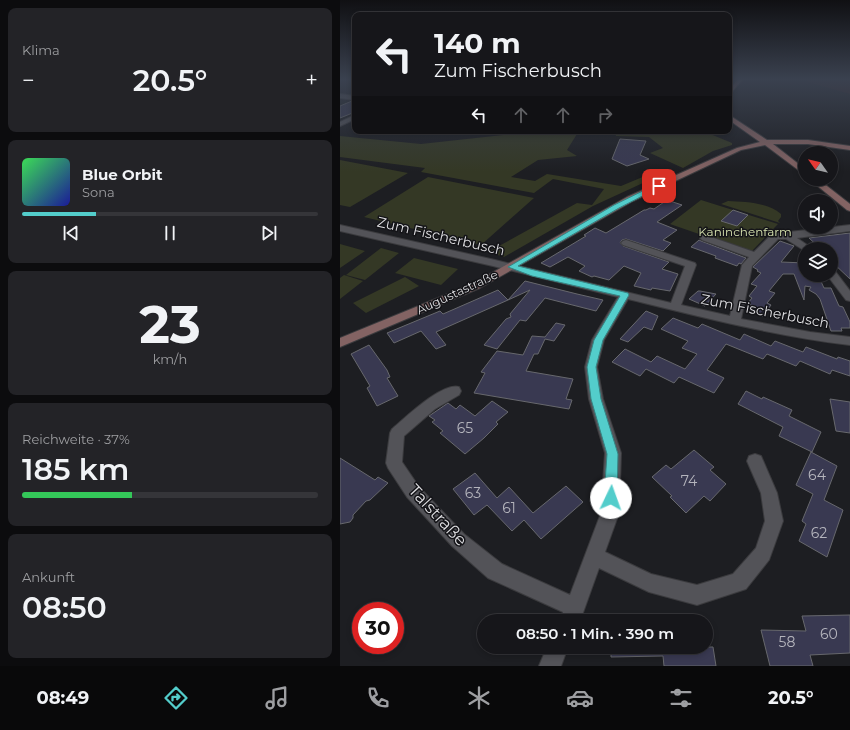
<!DOCTYPE html>
<html lang="de">
<head>
<meta charset="utf-8">
<style>
  :root { --surface:#16161a; --page:#232327; --text:#f1f3f6; --muted:#9e9fa2; --line:#353539; --accent:#53cdcb }
  body { margin:0; font-family:Montserrat,sans-serif; background:var(--page); color:var(--text); height:100vh; display:flex; flex-direction:column; font-size:15px; white-space:nowrap }
  * { box-sizing:border-box; margin:0 }
  p { font-size:13px; color:var(--muted) }
  .icon { flex:none; width:22px; height:22px; fill:none; stroke:currentColor; stroke-width:2; stroke-linecap:round; stroke-linejoin:round }
  .map { position:relative; flex:1; overflow:hidden }
  .sheet { display:flex; flex-direction:column; gap:8px; padding:8px; background:#0c0c0e; width:340px }
  .sheet>* { flex:none }
  .guide { position:absolute; left:12px; top:12px; width:380px; height:122px; border-radius:8px; box-shadow:0 2px 6px #0003,0 0 0 1px var(--line); background:#16161a; color:var(--text); overflow:hidden }
  .needle { width:26px; rotate:304deg }
  .tools { position:absolute; left:458px; top:146px; display:grid; gap:8px }
  .tools a { display:grid; place-items:center; width:40px; height:40px; border-radius:50%; background:var(--surface); box-shadow:0 2px 6px #0003,0 0 0 1px var(--line); font-size:20px }
  .speed { position:absolute; left:12px; top:602px; display:flex; gap:8px; font-size:20px; font-weight:700; text-align:center }
  .speed>* { display:grid; place-content:center; width:52px; height:52px; border-radius:50%; background:var(--surface); box-shadow:0 2px 6px #0003,0 0 0 1px var(--line); line-height:1 }
  .speed .limit { border:6px solid #d22; background:#fff; color:#111 }
  .pin { position:absolute; display:grid; place-items:center; width:34px; height:34px; color:#fff; margin:-17px; border-radius:8px; box-shadow:0 2px 6px #0006 }
  .me { position:absolute; width:44px; margin:-22px; rotate:3deg; stroke-linejoin:round; filter:drop-shadow(0 0 3px #0008) }
  .turn { display:flex; align-items:center; gap:14px; height:84px; padding:0 16px; font-size:18px }
  .turn .icon { width:52px; height:52px; stroke-width:2.5 }
  .turn b { display:block; font-size:28px; line-height:34px }
  .lanes { display:flex; align-items:center; height:38px; padding:0 16px; background:#0003; justify-content:center; gap:20px; direction:ltr }
  .lanes .off { opacity:.35 }
  .big { font-size:30px; font-weight:600; line-height:1.1 }
  .sheet .card { flex:1; display:flex; flex-direction:column; justify-content:center; gap:6px; min-width:0; padding:0 14px; border-radius:8px; background:var(--page) }
  .sheet .dial { align-items:center; gap:0 }
  .dial b { font-size:52px; line-height:1 }
  .song { display:flex; align-items:center; gap:12px }
  .cover { width:48px; height:48px; border-radius:6px; background:linear-gradient(135deg,hsl(130 70% 55%),hsl(240 70% 35%)) }
  .played { height:4px; border-radius:2px; background:linear-gradient(90deg,var(--accent) 25%,var(--line) 25%) }
  .keys { display:flex; justify-content:space-around; direction:ltr }
  .heat { display:flex; justify-content:space-between; align-items:center; font-size:22px; direction:ltr }
  .charge { height:6px; border-radius:3px; background:linear-gradient(90deg,#34c759 37%,var(--line) 0) }
  .trip { position:absolute; left:137px; top:614px; width:236px; height:40px; border-radius:20px; background:var(--surface); box-shadow:0 2px 6px #0003,0 0 0 1px var(--line); font-weight:600; line-height:40px; text-align:center }
  .dock { display:flex; height:64px; justify-content:space-around; align-items:center; background:#09090a; color:var(--muted) }
  .dock .icon { width:28px; height:28px }
  .dock .active { color:var(--accent) }
  .dock b { font-size:18px; color:var(--text) }
  main { display:flex; flex:1; min-height:0 }
  .map>svg:first-child { display:block }
</style>
</head>
<body>
<main>
<section class="sheet">
<div class="card"><p>Klima</p>
<div class="heat"><a>−</a><b class="big">20.5°</b><a>+</a></div>
</div>
<div class="card">
<div class="song"><i class="cover"></i><div><b>Blue Orbit</b><p>Sona</p></div></div>
<div class="played"></div>
<div class="keys"><svg class="icon" aria-label="previous" viewBox="0 0 24 24"><path d="M18 5L8 12l10 7zM5 5v14"/></svg><svg class="icon" aria-label="pause" viewBox="0 0 24 24"><path d="M8 5v14M16 5v14"/></svg><svg class="icon" aria-label="next" viewBox="0 0 24 24"><path d="M6 5l10 7-10 7zM19 5v14"/></svg></div>
</div>
<div class="card dial"><b>23</b><p>km/h</p></div>
<div class="card"><p>Reichweite · 37%</p><b class="big">185 km</b><div class="charge"></div></div>
<div class="card"><p>Ankunft</p><b class="big">08:50</b></div>
</section>
<div class="map">
<svg width="510" height="666" viewBox="0 0 510 666">
  <rect width="100%" height="100%" fill="#1d1e22"/>
  <path fill="#321f21" d="M461,79H510V94L475,84Z"/>
  <path fill="#343825" d="M200,131H253L237,134L227,150L237,156L198,160L171,177L195,181L207,174L281,186L317,171H329L253,206L164,257L148,252L237,203L252,205L264,189L213,179L194,193L81,172L85,168L0,157V136L81,144Z
    M270,131H363L392,143V145L373,151L343,168L310,153L323,148L309,137L276,136L275,132Z
    M0,160L68,173L10,207L0,205Z
    M88,177L194,198L141,245L24,217Z
    M361,200L438,224L411,252L330,224Z
    M388,201C405,202 427,202 441,214V217L438,221L440,223L381,204Z
    M0,244L25,251L0,268Z
    M41,248L59,253L25,280L6,275Z
    M74,258L118,269L101,285L55,273Z
    M4,275L23,281L0,299V278Z
    M65,277L79,286L26,313L13,303Z"/>
  <path fill="#393951" stroke="#67686d" d="M12,101H15V112L0,118V106Z
    M280,139L306,141L300,155L309,159L287,166L272,159Z
    M327,200L342,205L317,222L337,230L323,240L331,243L323,251L286,239L282,240L280,243L283,246L329,262L322,269L338,274L330,291L312,288L311,290L294,286L301,273L284,266L269,280L254,276L252,277L239,271L245,266L228,257L210,267L201,263L246,236L244,235L255,228L266,233L304,210H306L310,208L314,209Z
    M393,210L408,215L397,226L381,221Z
    M510,233V279L491,261V249H481L469,238Z
    M359,240L361,241L406,258L401,264L399,263L397,266L375,258L376,256L351,247Z
    M440,241L454,246L441,262L465,263V275H478L484,288H491L499,306L503,307L510,322V328H501L502,331H491L480,299L476,294L469,290L471,287L465,286L464,300L454,274H443L429,291L435,293L427,303L431,305L423,316L407,309L411,304L408,303L412,298L409,296L417,286L411,284L421,273L417,271L418,270L413,267Z
    M185,281L237,294L263,300L256,311L205,298L186,321L180,320L157,349L144,345L166,319L171,317L170,314L190,290L168,300Z
    M158,290L168,300L96,332L106,345L96,349L81,331L54,343L47,333L100,311L103,314Z
    M358,291H360L376,294L365,306L349,299Z
    M306,311L318,316L312,330L304,327L288,342L280,339Z
    M333,318L358,328L362,324L400,340L404,334L431,346L435,341L463,352L466,347L497,359L498,357L510,361V376L492,370L490,374L460,361L456,366L427,354L423,359L386,344L367,370L384,378L374,393L339,377L334,383L306,369L300,376L272,362L285,349L311,362L317,356L345,369L357,354L342,348L348,341L321,329Z
    M216,323L225,325L214,341L205,339L198,354H194L186,371L233,379L226,399L232,400L229,409L134,393L145,373L141,372L157,351L183,355L192,336L205,337Z
    M29,345L47,370L50,377L47,378L58,396L37,406L27,388L30,386L11,354Z
    M406,391L422,399L423,397L452,410L449,416L481,432L472,452L439,436L443,427L398,404Z
    M490,399L510,402V433L496,431Z
    M152,401L168,412L156,422L158,424L144,438L125,454L100,433L103,431L92,422L95,420L89,416L108,403L116,409L120,405L135,416Z
    M354,450L374,467L370,470L386,484L370,501L364,496L346,513L330,497L332,496L312,477L326,465L331,469Z
    M471,452L497,466L484,500L503,510L487,557L459,541L466,524L462,521L473,494L456,485Z
    M0,458L35,480L38,477L48,483L30,500L26,501L13,515V518L10,522L0,524Z
    M135,473L157,498L169,487L193,513L226,486L243,502L201,539L184,520L172,531L147,505L134,515L113,489Z
    M510,615V653L470,655L473,666H430L421,630L466,631L462,616Z
    M271,647H373L376,666H324L323,656L271,657Z"/>
  <g fill="none" stroke-linecap="round" stroke-linejoin="round">
    <g stroke="#3b3b3e" stroke-width="2">
      <path id="street" d="M0,94L15,96V100L0,98Z
        M15,115V119L0,126V122Z
        M0,225L155,260L331,303L345,266L283,245L281,243L283,241L286,240L355,263L356,265L341,305L390,316L402,265L409,257L362,240L360,238L362,236H368L414,252L432,234L510,225V231L457,238L473,249H465V251L446,239H438L412,266L401,319L470,332L510,337V345C435,336 361,317 288,299L264,340L257,367L263,399L281,453L279,513L265,552L311,574L357,585L393,574L416,548L425,521L421,493L407,461L409,456L415,454L421,456L437,493L443,521L429,560L406,589L357,605L309,592L259,568L240,621H220L223,612L148,578L112,546L67,497L48,468L46,463L50,433L52,429C65,418 102,382 119,387L121,391L119,395L95,409L64,436L62,462L79,487L124,534L162,564L230,595L261,513L265,453L249,399L245,367L252,340L278,297L153,266L0,231Z
        M491,270L495,271L510,291V301L506,300L487,275H491Z
        M207,647H228L221,666H199Z"/>
    </g>
    <g stroke="#3b3b3e" stroke-width="2">
      <path id="secondary" d="M398,79H403L389,95V90Z
        M389,115L427,140H468L510,146V150L468,144H433L465,169V175L425,145L401,150L293,201L140,288L0,347V338L132,284L287,197L397,148L420,142L389,120Z
        M469,179H478L510,204V211L507,210Z"/>
    </g>
    <use href="#street" fill="#535358" fill-rule="evenodd"/>
    <use href="#secondary" fill="#836363" fill-rule="evenodd"/>
  </g>
  <linearGradient id="sky" x2="0" y2="1"><stop stop-color="#101013"/><stop offset="0.46" stop-color="#3a414f"/><stop offset="1" stop-color="#3a414f" stop-opacity="0"/></linearGradient>
  <rect width="510" height="172" fill="url(#sky)"/>
  <path fill="#53cdcb" stroke="#368584" d="M317,184L322,186L279,208L178,266L288,293L289,295L263,340L256,367L261,399L278,454L277,498L275,502L271,504L266,502L264,498L267,454L251,399L247,367L254,340L280,296L192,276L168,267L274,205Z"/>
  <g text-anchor="middle" dominant-baseline="central" stroke-width="3" stroke-linejoin="round" paint-order="stroke">
    <g font-size="12" fill="#d6e2ae" stroke="#141418">
      <text x="405" y="231">Kaninchenfarm</text>
    </g>
    <g font-size="12" fill="#dedee1" stroke="#141418">
      <text transform="translate(117 292) rotate(-25)">Augustastraße</text>
    </g>
    <g font-size="14" fill="#dedee1" stroke="#141418">
      <text transform="translate(101 236) rotate(13)">Zum Fischerbusch</text>
      <text transform="translate(425 311) rotate(11)">Zum Fischerbusch</text>
    </g>
    <g font-size="14" fill="#b5b5bd">
      <text x="125" y="428">65</text>
      <text x="477" y="475">64</text>
      <text x="349" y="481">74</text>
      <text x="133" y="493">63</text>
      <text x="169" y="508">61</text>
      <text x="479" y="533">62</text>
      <text x="489" y="634">60</text>
      <text x="447" y="642">58</text>
    </g>
    <g font-size="17" fill="#dedee1" stroke="#141418">
      <text transform="translate(98 515) rotate(47)">Talstraße</text>
    </g>
  </g>
</svg>
<div class="tools">
<a><svg class="needle" viewBox="-14 -14 28 28"><path d="M0-13l5 13h-10z" fill="#e53935"/><path d="M0 13l5-13h-10z" fill="#9e9fa2"/></svg></a>
<a><svg class="icon" aria-label="sound" viewBox="0 0 24 24"><path d="M4 9h4l5-4v14l-5-4H4zM17 9q2 3 0 6"/></svg></a>
<a><svg class="icon" aria-label="layers" viewBox="0 0 24 24"><path d="M12 4l9 5-9 5-9-5zM3 14l9 5 9-5"/></svg></a>
</div>
<div class="speed"><div class="limit">30</div></div>
<div class="pin" style="left:319px;top:186px;background:#d93025"><svg class="icon" aria-label="arrive" viewBox="0 0 24 24"><path d="M6 21V4h12l-3 4 3 4H6"/></svg></div>
<svg class="me" style="left:271px;top:498px" viewBox="-20 -20 40 40"><circle r="19" fill="#fff"/><path d="M0-13L10 11 0 6-10 11z" fill="#53cdcb"/></svg>
<div class="trip">08:50 · 1 Min. · 390 m</div>
<div class="guide">
<div class="turn"><svg class="icon" aria-label="left" viewBox="0 0 24 24"><path d="M17 20v-9H6M10 6l-5 5 5 5"/></svg><div><b>140 m</b>Zum Fischerbusch</div></div>
<div class="lanes"><svg class="icon" aria-label="left" viewBox="0 0 24 24"><path d="M17 20v-9H6M10 6l-5 5 5 5"/></svg><svg class="icon off" aria-label="ahead" viewBox="0 0 24 24"><path d="M12 20V5M6 11l6-6 6 6"/></svg><svg class="icon off" aria-label="ahead" viewBox="0 0 24 24"><path d="M12 20V5M6 11l6-6 6 6"/></svg><svg class="icon off" aria-label="right" viewBox="0 0 24 24"><path d="M7 20v-9h11M14 6l5 5-5 5"/></svg></div>
</div>
</div>
</main>
<nav class="dock">
<b>08:49</b>
<svg class="icon active" aria-label="directions" viewBox="0 0 24 24"><path d="M12 3l9 9-9 9-9-9zM9 14v-3h6M13 9l2 2-2 2"/></svg>
<svg class="icon" aria-label="music" viewBox="0 0 24 24"><path d="M9 18V5l10-2v13"/><circle cx="6" cy="18" r="3"/><circle cx="16" cy="16" r="3"/></svg>
<svg class="icon" aria-label="phone" viewBox="0 0 24 24"><path d="M5 4h4l2 5-3 2q2 4 5 5l2-3 5 2v4C11 20 4 13 5 4z"/></svg>
<svg class="icon" aria-label="climate" viewBox="0 0 24 24"><path d="M12 3v18M4 7l16 10M4 17L20 7"/></svg>
<svg class="icon" aria-label="car" viewBox="0 0 24 24"><path d="M5 17H2v-5l4-1 3-4h7l3 4 3 1v5h-3M9 17h6M6 11h13"/><circle cx="7" cy="17" r="2"/><circle cx="17" cy="17" r="2"/></svg>
<svg class="icon" aria-label="filters" viewBox="0 0 24 24"><path d="M4 7h16M4 17h16"/><circle cx="9" cy="7" r="2"/><circle cx="15" cy="17" r="2"/></svg>
<b>20.5°</b>
</nav>
</body>
</html>
